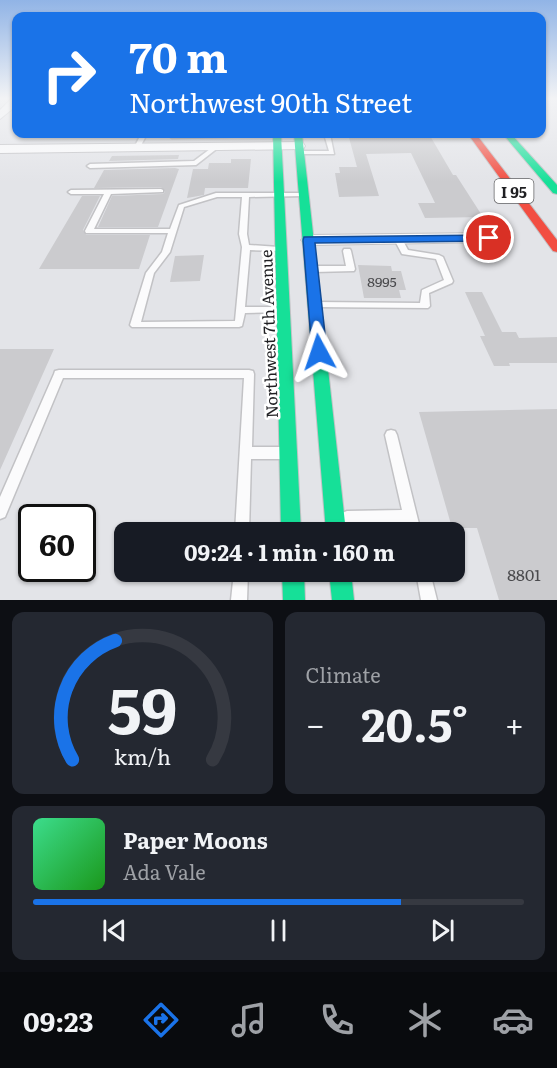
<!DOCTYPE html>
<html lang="en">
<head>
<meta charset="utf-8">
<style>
  :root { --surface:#171b24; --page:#242831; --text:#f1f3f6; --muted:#9ea1a6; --line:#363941; --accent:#1a73e8 }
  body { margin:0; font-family:Literata,serif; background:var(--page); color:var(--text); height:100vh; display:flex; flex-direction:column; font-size:22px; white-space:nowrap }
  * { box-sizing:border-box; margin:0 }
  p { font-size:20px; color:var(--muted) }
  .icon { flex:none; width:33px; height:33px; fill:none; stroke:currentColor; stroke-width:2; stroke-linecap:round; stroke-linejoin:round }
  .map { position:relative; height:600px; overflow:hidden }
  .panel { display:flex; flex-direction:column; gap:12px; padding:12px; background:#0d0f14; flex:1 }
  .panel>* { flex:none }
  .banner { position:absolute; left:12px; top:12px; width:534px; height:126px; border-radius:12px; box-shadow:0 2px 4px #0004; background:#1a73e8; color:#fff; overflow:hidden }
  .speed { position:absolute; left:18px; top:504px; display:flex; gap:12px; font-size:30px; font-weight:700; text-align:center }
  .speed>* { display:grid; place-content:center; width:78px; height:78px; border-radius:50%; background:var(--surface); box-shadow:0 2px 4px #0004; line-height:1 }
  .speed .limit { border:3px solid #111; border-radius:9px; background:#fff; color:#111 }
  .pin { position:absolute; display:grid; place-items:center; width:51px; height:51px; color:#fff; margin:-26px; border:3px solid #fff; border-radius:50%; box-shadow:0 2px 6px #0007 }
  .me { position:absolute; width:66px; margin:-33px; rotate:355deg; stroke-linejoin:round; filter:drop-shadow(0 0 4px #0008) }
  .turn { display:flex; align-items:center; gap:21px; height:126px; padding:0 18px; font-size:27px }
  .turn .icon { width:78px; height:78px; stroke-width:2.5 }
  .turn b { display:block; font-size:42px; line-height:51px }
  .big { font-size:45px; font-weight:700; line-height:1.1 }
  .panel .tile { flex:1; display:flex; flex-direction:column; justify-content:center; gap:9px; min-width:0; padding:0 21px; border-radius:12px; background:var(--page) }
  .panel .dial { align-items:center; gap:0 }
  .dial svg { height:156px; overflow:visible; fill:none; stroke:var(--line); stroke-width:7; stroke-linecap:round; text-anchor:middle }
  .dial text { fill:var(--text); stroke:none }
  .song { display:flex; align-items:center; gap:18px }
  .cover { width:72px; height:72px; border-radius:9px; background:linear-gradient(135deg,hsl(150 70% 55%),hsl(120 70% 35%)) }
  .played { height:6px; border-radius:3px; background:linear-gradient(90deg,var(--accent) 75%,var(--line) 75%) }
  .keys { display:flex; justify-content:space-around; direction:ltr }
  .heat { display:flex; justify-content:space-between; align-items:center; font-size:33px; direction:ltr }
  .panel .tiles { flex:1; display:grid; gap:12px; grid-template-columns:1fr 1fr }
  .tile:last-child { grid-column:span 2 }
  .trip { position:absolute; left:114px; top:522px; width:351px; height:60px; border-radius:12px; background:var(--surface); box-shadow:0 2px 4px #0004; font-weight:700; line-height:60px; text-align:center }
  .tab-bar { display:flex; height:96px; justify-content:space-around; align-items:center; background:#090b0e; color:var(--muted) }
  .tab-bar .icon { width:42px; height:42px }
  .tab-bar .on { color:var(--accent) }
  .tab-bar b { font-size:27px; color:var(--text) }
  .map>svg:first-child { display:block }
</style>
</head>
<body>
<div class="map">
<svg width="557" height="600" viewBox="0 0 557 600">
  <rect width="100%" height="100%" fill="#e3e4e8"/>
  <path fill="#cbcbce" d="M348,134H429L453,175H456L483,217L425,218L418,203H435L411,153L366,154L379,196L339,197L335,173H340L339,167H357Z
    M179,155L178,159L109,161L112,156Z
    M231,159H251L248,188H205L204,195L187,198L193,169H208L209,163H231Z
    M175,168L179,169L158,227H98L112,196L163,194L165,192L161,187L94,188L104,170Z
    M82,196H100L83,230L86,235H150L139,269H39Z
    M204,255L200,281L170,282L175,256Z
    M358,265L391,266L392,271H401L406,290H399L401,298H364Z
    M465,292H482L502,332H516L519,338L557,337V363H509L510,366H494L480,336H485Z
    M0,349H54L0,470Z
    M557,409V600H499L477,528H452L419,412Z"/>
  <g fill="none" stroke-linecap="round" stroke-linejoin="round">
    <g stroke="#c2c2c5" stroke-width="3">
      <path id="lane" d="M141,134H147L139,149H135L134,148Z
        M171,134H263L260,136L172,138L169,136Z
        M324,134H330L334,154H298L297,153L300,151H329Z
        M214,146L219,147L196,165L90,168L87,166L90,164L194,161Z
        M161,189L163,190V192L111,194L94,229H170L179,205L216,193H306V195L304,196L249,197L247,234L249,245L279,247L283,249L279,251L250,250L245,307H280L283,308L285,310L283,312L245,313L242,326L239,327H132L130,325L146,273L162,252L168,233H86L85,231L104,194H71L68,192L71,190ZM217,197H242L239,234L242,247L235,321L141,322L154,273L170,252L184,207Z
        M395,237H401L408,250L439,255L443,257L453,281L452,283L429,293L430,306L428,308L314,307L312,305L317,302L420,303L422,290L444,280L436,259L402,254L394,239Z
        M344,249H350L351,251L355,269L354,271L314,272L310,269L314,266H346L343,251Z
        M59,370H249L253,371L254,374L252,447H280L284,449L286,453L284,457L280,459H251L249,532H235L244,378H63L5,517L0,519V497L54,374L55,371Z
        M391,430L395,431L397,435L421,532H407L405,524L347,525L342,523L340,518L342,513L347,511L402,510L385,435L387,431Z
        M234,572H248L247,600H231Z
        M416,572H430L437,600H421Z"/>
    </g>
    <g stroke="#c2c2c5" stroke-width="2">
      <path id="street" d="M12,98H16V106L0,119V110Z
        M299,142L303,143L305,146L303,149L0,153V145Z
        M489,233L497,238L495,242L309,245L301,240L309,235Z"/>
    </g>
    <g stroke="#c2c2c5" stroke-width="2">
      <path id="fast" d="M273,134H281L301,532H281Z
        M294,134H302L346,532H326Z
        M503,134H511L557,185V194L553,193Z
        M282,572H304L305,600H283Z
        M329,572H351L354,600H332Z"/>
    </g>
    <g stroke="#c2c2c5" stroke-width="2">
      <path id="jam" d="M468,134H476L557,240V252L553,251Z"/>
    </g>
    <use href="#lane" fill="#fbfbfc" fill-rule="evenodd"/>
    <use href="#street" fill="#fbfbfc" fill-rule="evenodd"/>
    <use href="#fast" fill="#16e098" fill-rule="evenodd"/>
    <use href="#jam" fill="#f24e42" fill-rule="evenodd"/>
  </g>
  <linearGradient id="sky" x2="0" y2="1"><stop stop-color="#91b4e6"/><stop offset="0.54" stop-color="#f2f3f5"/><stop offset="1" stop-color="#f2f3f5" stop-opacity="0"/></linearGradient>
  <rect width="557" height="182" fill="url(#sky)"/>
  <path fill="#1a73e8" stroke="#114b97" stroke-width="1.5" d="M489,235L495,238L494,241L315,243L327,352L325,356H314L312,352L303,240L304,237Z"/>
  <g text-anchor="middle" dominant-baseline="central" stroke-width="5" stroke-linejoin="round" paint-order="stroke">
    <g font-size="14" fill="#4a4a4d">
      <text x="382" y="281">8995</text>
    </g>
    <rect fill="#fff" stroke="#626264" stroke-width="1.5" x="494.5" y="179" width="39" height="24" rx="4.5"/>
    <g font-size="15" font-weight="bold" fill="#1f1f22">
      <text x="514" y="191">I 95</text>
    </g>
    <g font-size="16" fill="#1f1f22" stroke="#fff">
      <text transform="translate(268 334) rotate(-92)">Northwest 7th Avenue</text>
    </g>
    <g font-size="16" fill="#4a4a4d">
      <text x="524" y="574">8801</text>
    </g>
  </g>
</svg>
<div class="speed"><div class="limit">60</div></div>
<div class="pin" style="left:489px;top:238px;background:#d93025"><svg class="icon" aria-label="arrive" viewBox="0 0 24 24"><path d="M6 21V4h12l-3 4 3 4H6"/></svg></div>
<svg class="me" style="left:319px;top:352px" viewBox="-20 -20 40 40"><path d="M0-17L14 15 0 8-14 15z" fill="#1a73e8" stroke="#fff" stroke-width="4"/></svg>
<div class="trip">09:24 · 1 min · 160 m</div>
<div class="banner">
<div class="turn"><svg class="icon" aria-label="right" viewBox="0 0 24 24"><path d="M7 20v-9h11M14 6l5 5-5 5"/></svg><div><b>70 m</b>Northwest 90th Street</div></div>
</div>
</div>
<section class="panel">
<div class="tiles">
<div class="tile dial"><svg viewBox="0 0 100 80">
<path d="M14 69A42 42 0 1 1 86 69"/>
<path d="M14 69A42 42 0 0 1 36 8" stroke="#1a73e8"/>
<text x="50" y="56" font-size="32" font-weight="700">59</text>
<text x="50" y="72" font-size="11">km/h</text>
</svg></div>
<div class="tile"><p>Climate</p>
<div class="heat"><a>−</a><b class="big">20.5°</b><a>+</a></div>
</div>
<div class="tile">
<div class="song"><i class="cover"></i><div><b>Paper Moons</b><p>Ada Vale</p></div></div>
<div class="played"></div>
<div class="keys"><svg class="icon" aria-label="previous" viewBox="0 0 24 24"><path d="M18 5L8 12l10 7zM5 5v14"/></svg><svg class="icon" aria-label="pause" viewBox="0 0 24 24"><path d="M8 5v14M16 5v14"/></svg><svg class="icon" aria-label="next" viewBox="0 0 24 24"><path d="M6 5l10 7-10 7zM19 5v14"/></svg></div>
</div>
</div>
</section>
<nav class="tab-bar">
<b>09:23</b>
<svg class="icon on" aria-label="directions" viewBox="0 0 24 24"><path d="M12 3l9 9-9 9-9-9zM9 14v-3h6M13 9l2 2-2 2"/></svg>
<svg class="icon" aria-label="music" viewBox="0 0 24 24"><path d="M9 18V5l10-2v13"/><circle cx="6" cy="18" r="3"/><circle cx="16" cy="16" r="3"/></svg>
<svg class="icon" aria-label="phone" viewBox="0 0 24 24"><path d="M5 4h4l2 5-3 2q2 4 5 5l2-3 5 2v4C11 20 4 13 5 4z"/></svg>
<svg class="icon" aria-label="climate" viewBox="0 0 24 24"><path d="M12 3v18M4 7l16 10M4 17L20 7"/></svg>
<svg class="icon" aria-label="car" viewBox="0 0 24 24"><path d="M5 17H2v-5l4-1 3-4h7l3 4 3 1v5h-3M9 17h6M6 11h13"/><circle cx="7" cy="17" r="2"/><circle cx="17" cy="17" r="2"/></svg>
</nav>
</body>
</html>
